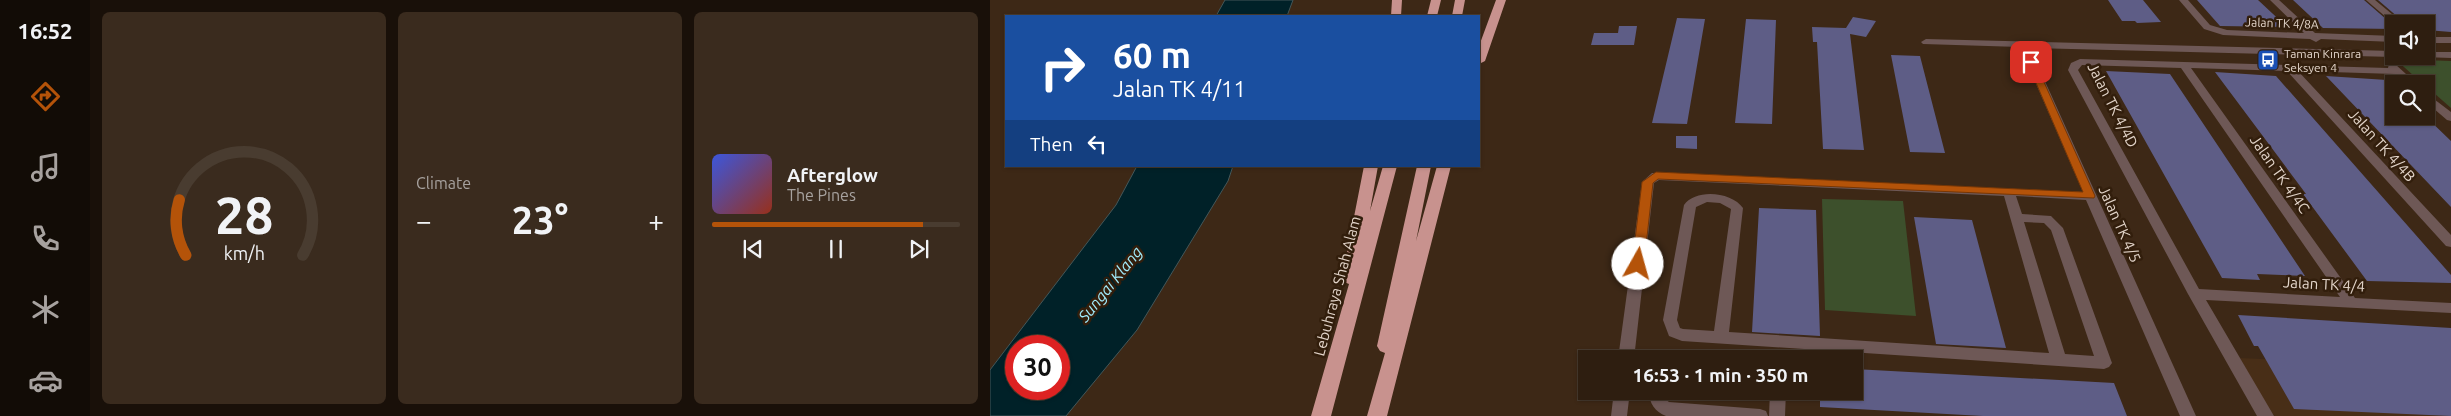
<!DOCTYPE html>
<html lang="en">
<head>
<meta charset="utf-8">
<style>
  :root { --surface:#2e1e10; --page:#3a2b1e; --text:#f1f3f6; --muted:#a7a29f; --line:#493c30; --accent:#b45309 }
  body { margin:0; font-family:Ubuntu,sans-serif; background:var(--page); color:var(--text); height:100vh; display:flex; flex-direction:column; font-size:19px; white-space:nowrap }
  * { box-sizing:border-box; margin:0 }
  p { font-size:16px; color:var(--muted) }
  .icon { flex:none; width:28px; height:28px; fill:none; stroke:currentColor; stroke-width:2; stroke-linecap:round; stroke-linejoin:round }
  .map { position:relative; flex:1; overflow:hidden }
  .drawer { display:flex; flex-direction:column; gap:12px; padding:12px; background:#191009; width:900px }
  .drawer>* { flex:none }
  .hud { position:absolute; left:15px; top:15px; width:475px; height:152px; border-radius:0px; box-shadow:0 1px 4px #0004,0 0 0 1px var(--line); background:#1a4fa0; color:#fff; overflow:hidden }
  .controls { position:absolute; left:1395px; top:15px; display:grid; gap:10px }
  .controls a { display:grid; place-items:center; width:50px; height:50px; border-radius:0px; background:var(--surface); box-shadow:0 1px 4px #0004,0 0 0 1px var(--line); font-size:25px }
  .speed { position:absolute; left:15px; top:335px; display:flex; gap:10px; font-size:25px; font-weight:700; text-align:center }
  .speed>* { display:grid; place-content:center; width:65px; height:65px; border-radius:50%; background:var(--surface); box-shadow:0 1px 4px #0004,0 0 0 1px var(--line); line-height:1 }
  .speed .limit { border:8px solid #d22; background:#fff; color:#111 }
  .pin { position:absolute; display:grid; place-items:center; width:42px; height:42px; color:#fff; margin:-21px; border-radius:10px; box-shadow:0 2px 8px #0006 }
  .me { position:absolute; width:55px; margin:-28px; rotate:7deg; stroke-linejoin:round; filter:drop-shadow(0 0 4px #0008) }
  .turn { display:flex; align-items:center; gap:18px; height:105px; padding:0 25px; font-size:22px }
  .turn .icon { width:65px; height:65px; stroke-width:2.5 }
  .turn b { display:block; font-size:35px; line-height:42px }
  .then { display:flex; align-items:center; height:48px; padding:0 25px; background:#0003; gap:10px; font-size:19px }
  .big { font-size:38px; font-weight:700; line-height:1.1 }
  .drawer .tile { flex:1; display:flex; flex-direction:column; justify-content:center; gap:8px; min-width:0; padding:0 18px; border-radius:8px; background:var(--page) }
  .drawer .dial { align-items:center; gap:0 }
  .dial svg { height:130px; overflow:visible; fill:none; stroke:var(--line); stroke-width:7; stroke-linecap:round; text-anchor:middle }
  .dial text { fill:var(--text); stroke:none }
  .song { display:flex; align-items:center; gap:15px }
  .cover { width:60px; height:60px; border-radius:8px; background:linear-gradient(135deg,hsl(230 70% 55%),hsl(10 70% 35%)) }
  .played { height:5px; border-radius:2px; background:linear-gradient(90deg,var(--accent) 85%,var(--line) 85%) }
  .keys { display:flex; justify-content:space-around; direction:ltr }
  .heat { display:flex; justify-content:space-between; align-items:center; font-size:28px; direction:ltr }
  .drawer .tiles { flex:1; display:grid; gap:12px; grid-template-columns:repeat(3,1fr) }
  .trip { position:absolute; left:588px; top:350px; width:285px; height:50px; border-radius:0px; background:var(--surface); box-shadow:0 1px 4px #0004,0 0 0 1px var(--line); font-weight:700; line-height:50px; text-align:center }
  main { display:flex; flex:1; min-height:0 }
  .menu { display:flex; flex-direction:column; width:90px; justify-content:space-around; align-items:center; background:#120c06; color:var(--muted) }
  .menu .icon { width:35px; height:35px }
  .menu .active { color:var(--accent) }
  .menu b { font-size:22px; color:var(--text) }
  .map>svg:first-child { display:block }
</style>
</head>
<body>
<main>
<nav class="menu">
<b>16:52</b>
<svg class="icon active" aria-label="directions" viewBox="0 0 24 24"><path d="M12 3l9 9-9 9-9-9zM9 14v-3h6M13 9l2 2-2 2"/></svg>
<svg class="icon" aria-label="music" viewBox="0 0 24 24"><path d="M9 18V5l10-2v13"/><circle cx="6" cy="18" r="3"/><circle cx="16" cy="16" r="3"/></svg>
<svg class="icon" aria-label="phone" viewBox="0 0 24 24"><path d="M5 4h4l2 5-3 2q2 4 5 5l2-3 5 2v4C11 20 4 13 5 4z"/></svg>
<svg class="icon" aria-label="climate" viewBox="0 0 24 24"><path d="M12 3v18M4 7l16 10M4 17L20 7"/></svg>
<svg class="icon" aria-label="car" viewBox="0 0 24 24"><path d="M5 17H2v-5l4-1 3-4h7l3 4 3 1v5h-3M9 17h6M6 11h13"/><circle cx="7" cy="17" r="2"/><circle cx="17" cy="17" r="2"/></svg>
</nav>
<section class="drawer">
<div class="tiles">
<div class="tile dial"><svg viewBox="0 0 100 80">
<path d="M14 69A42 42 0 1 1 86 69"/>
<path d="M14 69A42 42 0 0 1 10 35" stroke="#b45309"/>
<text x="50" y="56" font-size="32" font-weight="700">28</text>
<text x="50" y="72" font-size="11">km/h</text>
</svg></div>
<div class="tile"><p>Climate</p>
<div class="heat"><a>−</a><b class="big">23°</b><a>+</a></div>
</div>
<div class="tile">
<div class="song"><i class="cover"></i><div><b>Afterglow</b><p>The Pines</p></div></div>
<div class="played"></div>
<div class="keys"><svg class="icon" aria-label="previous" viewBox="0 0 24 24"><path d="M18 5L8 12l10 7zM5 5v14"/></svg><svg class="icon" aria-label="pause" viewBox="0 0 24 24"><path d="M8 5v14M16 5v14"/></svg><svg class="icon" aria-label="next" viewBox="0 0 24 24"><path d="M6 5l10 7-10 7zM19 5v14"/></svg></div>
</div>
</div>
</section>
<div class="map">
<svg width="1461" height="416" viewBox="0 0 1461 416">
  <rect width="100%" height="100%" fill="#3d2816"/>
  <path fill="#482e17" d="M1250,358L1461,368V416H1285L1279,411Z"/>
  <path fill="#3d502c" d="M1405,59L1461,61V108L1436,86V84H1433Z
    M832,199L913,201L926,316L835,310Z"/>
  <path fill="#002128" stroke="#445759" fill-rule="evenodd" d="M235,0H303L297,16H226Z
    M147,166H243L238,181L147,330L76,416H0V370L126,205ZM26,346H69V389H26Z"/>
  <path fill="#5e5d86" d="M1118,0H1153L1171,22L1147,23L1145,21H1132Z
    M1207,0H1268L1297,27L1230,26Z
    M1303,0H1374L1404,26V29L1333,28Z
    M1388,0H1461V32L1436,30V24H1416Z
    M863,17L886,21L876,37L860,34L874,150L833,149L827,42H823L822,27L856,28Z
    M687,18L715,19L697,124L662,123Z
    M756,19L786,20L782,124L745,123Z
    M629,26H647L644,45H601L604,33H628Z
    M901,55L930,56L955,153L920,152Z
    M1116,71L1180,74L1315,276L1267,274L1270,280L1232,278Z
    M1225,72L1286,76L1461,275V283L1377,281L1313,194H1316Z
    M1336,76L1397,80L1404,87V116H1435L1461,141V207Z
    M686,136H707V149L686,148Z
    M769,208L826,210L830,336L762,332Z
    M924,217L982,220L1016,348L946,344Z
    M1248,315L1461,328V416L1304,409L1268,346H1264Z
    M864,369L1124,383L1137,416H993L830,407V391H864Z"/>
  <g fill="none" stroke-linecap="round" stroke-linejoin="round">
    <path fill="#6e5856" fill-rule="evenodd" d="M1189,0H1198L1220,25L1237,30L1314,33L1280,0H1289L1325,33L1404,36V42L1331,39L1326,42L1320,39L1233,35L1214,29Z
      M1376,0H1385L1414,24H1404Z
      M1436,37H1461V43H1436Z
      M936,39L1404,51V56H1407L1404,57L1040,48L1206,416H1190L1096,200L1026,196L1032,214L1061,216L1073,228L1122,363L1119,367L1114,369L692,341L679,336L673,320L694,205C706,188 742,192 753,208L739,332L1059,353L1014,196L669,180L664,183L644,359H628L652,182L662,173L1093,192L1030,47L933,44L931,42ZM717,202L730,203L741,209L724,331L693,329L690,328L687,320L706,207ZM1034,222L1054,223L1061,230L1104,356L1075,354Z
      M1436,52H1461V58L1433,57L1436,56Z
      M1090,59L1398,68L1399,64H1405L1427,84H1416L1405,74L1308,71L1461,235V247L1456,246L1297,71L1201,68L1365,298L1461,303V313L1216,300L1284,416H1267L1198,294L1078,70L1081,63ZM1092,65L1191,68L1350,297L1209,289L1088,70Z
      M1436,93L1461,112V121L1457,120L1436,102Z
      M624,391H640L637,416H621Z
      M659,391H675V399L679,402L770,409L776,411L778,416H676C665,412 659,403 659,391Z
      M780,391H796L795,416H779Z"/>
    <path fill="#c8928e" fill-rule="evenodd" d="M402,0H412L411,16H401Z
      M441,0H451L447,16H437Z
      M465,0H475L472,16H462Z
      M506,0H516L495,61L489,64V46Z
      M374,166H388L380,211L393,166H407L341,416H321L359,284L354,282L352,278Z
      M427,166H441L426,241L447,166H461L397,416H377L395,353L390,351L387,346Z"/>
  </g>
  <path fill="#b45309" stroke="#753606" d="M1041,59L1045,62L1105,196L1104,198L668,179L663,183L654,264L648,268L642,264L652,182L666,172L1093,192L1037,62Z"/>
  <defs>
    <g id="bus-square" transform="scale(1.125)"><rect x="-9" y="-9" width="18" height="18" rx="4" fill="#1a4fb4" stroke="#321e0c"/><path d="M-5-6H5V4H4V6H2V4H-2V6H-4V4H-5ZM-3.5-4V0h7V-4ZM-3.5 1.2v1.5H-2V1.2ZM2 1.2v1.5H3.5V1.2Z" fill="#fff"/></g>
  </defs>
  <g fill-rule="evenodd">
    <use href="#bus-square" x="1278" y="60"/>
  </g>
  <g text-anchor="middle" dominant-baseline="central" stroke-width="5" stroke-linejoin="round" paint-order="stroke">
    <g font-size="12" fill="#e3d5ca" stroke="#321e0c">
      <text transform="translate(1292 23) rotate(2)">Jalan TK 4/8A</text>
    </g>
    <g font-size="12" fill="#e3d5ca" stroke="#321e0c" text-anchor="start">
      <text x="1294" y="53">Taman Kinrara<tspan x="1294" dy="14">Seksyen 4</tspan></text>
    </g>
    <g font-size="15" fill="#e3d5ca" stroke="#321e0c">
      <text transform="translate(1123 105) rotate(63)">Jalan TK 4/4D</text>
      <text transform="translate(1392 145) rotate(48)">Jalan TK 4/4B</text>
      <text transform="translate(1290 174) rotate(55)">Jalan TK 4/4C</text>
      <text transform="translate(1130 224) rotate(66)">Jalan TK 4/5</text>
      <text transform="translate(1334 284) rotate(3)">Jalan TK 4/4</text>
      <text transform="translate(347 286) rotate(-75)">Lebuhraya Shah Alam</text>
    </g>
    <g font-size="16" font-style="italic" fill="#a1ebfc" stroke="#321e0c">
      <text transform="translate(120 284) rotate(-51)">Sungai Klang</text>
    </g>
  </g>
</svg>
<div class="controls">
<a><svg class="icon" aria-label="sound" viewBox="0 0 24 24"><path d="M4 9h4l5-4v14l-5-4H4zM17 9q2 3 0 6"/></svg></a>
<a><svg class="icon" aria-label="search" viewBox="0 0 24 24"><circle cx="10" cy="10" r="6"/><path d="M15 15l6 6"/></svg></a>
</div>
<div class="speed"><div class="limit">30</div></div>
<div class="pin" style="left:1041px;top:62px;background:#d93025"><svg class="icon" aria-label="arrive" viewBox="0 0 24 24"><path d="M6 21V4h12l-3 4 3 4H6"/></svg></div>
<svg class="me" style="left:648px;top:264px" viewBox="-20 -20 40 40"><circle r="19" fill="#fff"/><path d="M0-13L10 11 0 6-10 11z" fill="#b45309"/></svg>
<div class="trip">16:53 · 1 min · 350 m</div>
<div class="hud">
<div class="turn"><svg class="icon" aria-label="right" viewBox="0 0 24 24"><path d="M7 20v-9h11M14 6l5 5-5 5"/></svg><div><b>60 m</b>Jalan TK 4/11</div></div>
<div class="then">Then<svg class="icon" aria-label="left" viewBox="0 0 24 24"><path d="M17 20v-9H6M10 6l-5 5 5 5"/></svg></div>
</div>
</div>
</main>
</body>
</html>
